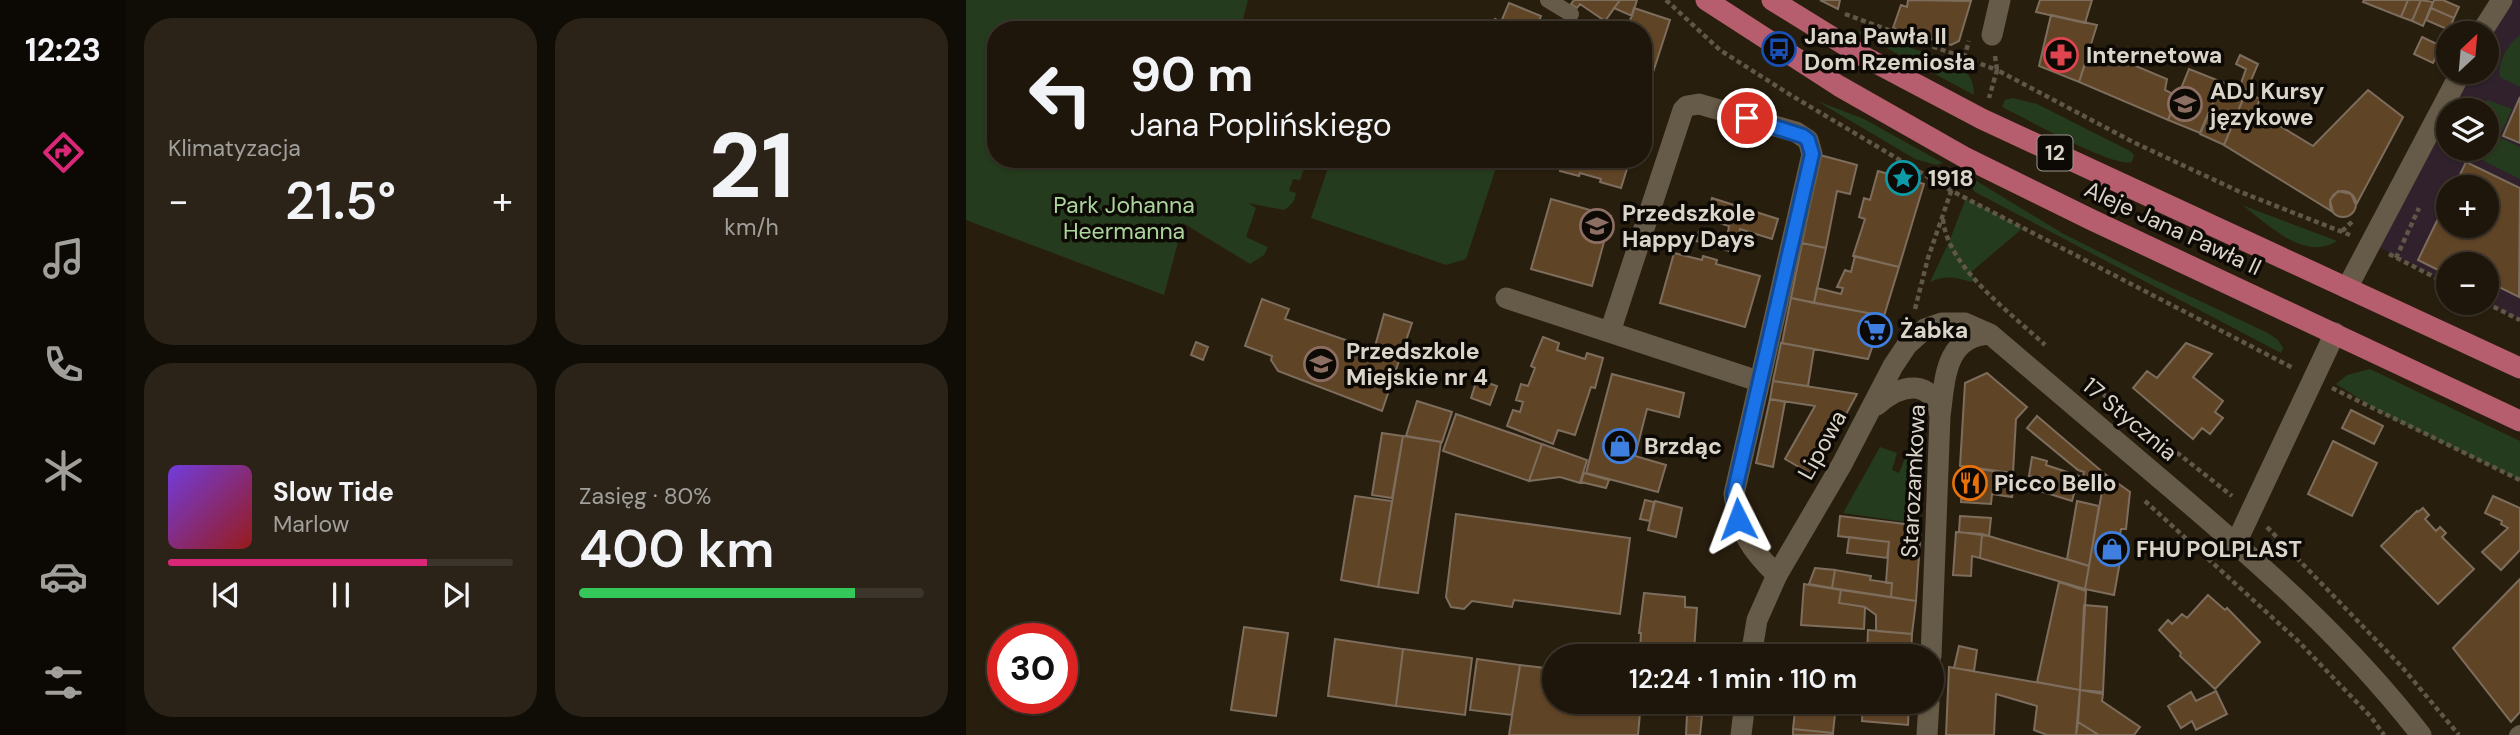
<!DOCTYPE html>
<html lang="pl">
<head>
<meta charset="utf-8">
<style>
  :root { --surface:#1e160a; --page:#2b2318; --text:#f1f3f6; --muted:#a19f9c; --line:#3c352b; --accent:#db2777 }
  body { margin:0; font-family:"DM Sans",sans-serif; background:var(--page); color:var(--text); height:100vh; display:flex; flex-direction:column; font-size:26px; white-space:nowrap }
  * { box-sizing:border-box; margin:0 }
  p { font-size:23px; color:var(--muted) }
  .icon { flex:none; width:38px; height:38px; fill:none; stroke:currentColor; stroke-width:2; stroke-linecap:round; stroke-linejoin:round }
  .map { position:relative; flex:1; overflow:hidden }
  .side { display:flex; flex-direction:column; gap:18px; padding:18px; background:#100c06; width:840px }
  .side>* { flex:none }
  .banner { position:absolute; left:21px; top:21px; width:665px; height:147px; border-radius:28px; box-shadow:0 2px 5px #0004,0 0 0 2px var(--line); background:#1e160a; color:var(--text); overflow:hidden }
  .needle { width:46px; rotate:26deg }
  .controls { position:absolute; left:1470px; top:21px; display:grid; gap:14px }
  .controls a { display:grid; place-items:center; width:63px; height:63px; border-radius:50%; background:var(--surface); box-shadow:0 2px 5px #0004,0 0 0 2px var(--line); font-size:35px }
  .speed { position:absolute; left:21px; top:623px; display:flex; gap:14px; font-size:35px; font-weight:700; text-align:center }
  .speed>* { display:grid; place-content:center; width:91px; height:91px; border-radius:50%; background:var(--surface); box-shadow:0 2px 5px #0004,0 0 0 2px var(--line); line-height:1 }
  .speed .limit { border:10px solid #d22; background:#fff; color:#111 }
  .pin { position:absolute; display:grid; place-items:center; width:60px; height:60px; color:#fff; margin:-30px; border:4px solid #fff; border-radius:50%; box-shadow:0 2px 7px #0007 }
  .me { position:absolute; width:77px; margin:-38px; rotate:357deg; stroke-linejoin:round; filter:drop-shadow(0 0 5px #0008) }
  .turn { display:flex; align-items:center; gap:24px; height:147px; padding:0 28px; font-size:32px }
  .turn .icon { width:91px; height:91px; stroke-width:2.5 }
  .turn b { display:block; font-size:49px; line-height:60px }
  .big { font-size:52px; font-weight:600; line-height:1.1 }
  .side .widget { flex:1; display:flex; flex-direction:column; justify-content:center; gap:10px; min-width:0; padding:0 24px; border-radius:28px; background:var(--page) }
  .side .dial { align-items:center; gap:0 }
  .dial b { font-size:91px; line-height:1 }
  .song { display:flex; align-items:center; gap:21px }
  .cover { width:84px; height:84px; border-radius:10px; background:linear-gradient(135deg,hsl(260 70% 55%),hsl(0 70% 35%)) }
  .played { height:7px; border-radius:4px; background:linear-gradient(90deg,var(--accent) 75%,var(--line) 75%) }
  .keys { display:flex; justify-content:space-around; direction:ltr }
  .heat { display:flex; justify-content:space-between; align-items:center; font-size:38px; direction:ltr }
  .charge { height:10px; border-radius:5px; background:linear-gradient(90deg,#34c759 80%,var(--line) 0) }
  .side .tiles { flex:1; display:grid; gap:18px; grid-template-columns:repeat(2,1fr) }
  .trip { position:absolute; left:576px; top:644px; width:402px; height:70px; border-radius:35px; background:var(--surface); box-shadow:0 2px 5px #0004,0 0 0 2px var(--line); font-weight:600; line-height:70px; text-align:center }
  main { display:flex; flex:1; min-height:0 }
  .tabs { display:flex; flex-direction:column; width:126px; justify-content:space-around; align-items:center; background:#0c0904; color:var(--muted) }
  .tabs .icon { width:49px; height:49px }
  .tabs .current { color:var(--accent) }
  .tabs b { font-size:32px; color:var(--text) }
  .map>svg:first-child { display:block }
</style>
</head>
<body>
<main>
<nav class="tabs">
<b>12:23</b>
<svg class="icon current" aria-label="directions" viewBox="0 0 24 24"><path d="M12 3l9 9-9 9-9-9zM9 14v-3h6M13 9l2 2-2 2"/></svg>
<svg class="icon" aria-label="music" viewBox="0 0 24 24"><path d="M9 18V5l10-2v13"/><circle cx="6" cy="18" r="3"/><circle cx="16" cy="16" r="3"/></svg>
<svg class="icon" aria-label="phone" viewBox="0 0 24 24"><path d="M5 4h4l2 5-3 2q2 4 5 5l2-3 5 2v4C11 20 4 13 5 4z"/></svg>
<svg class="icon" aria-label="climate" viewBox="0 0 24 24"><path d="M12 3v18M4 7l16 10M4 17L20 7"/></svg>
<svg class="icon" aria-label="car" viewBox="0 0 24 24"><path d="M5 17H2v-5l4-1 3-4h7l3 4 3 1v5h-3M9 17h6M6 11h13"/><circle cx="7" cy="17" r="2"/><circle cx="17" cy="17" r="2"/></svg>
<svg class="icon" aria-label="filters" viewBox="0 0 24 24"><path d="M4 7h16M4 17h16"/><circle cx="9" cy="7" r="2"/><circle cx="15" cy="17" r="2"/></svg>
</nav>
<section class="side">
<div class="tiles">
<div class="widget"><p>Klimatyzacja</p>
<div class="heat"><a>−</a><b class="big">21.5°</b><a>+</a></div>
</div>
<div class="widget dial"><b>21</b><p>km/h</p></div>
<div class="widget">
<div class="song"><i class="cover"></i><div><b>Slow Tide</b><p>Marlow</p></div></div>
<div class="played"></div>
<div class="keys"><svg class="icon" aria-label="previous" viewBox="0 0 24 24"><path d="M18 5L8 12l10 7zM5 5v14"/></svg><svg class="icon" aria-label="pause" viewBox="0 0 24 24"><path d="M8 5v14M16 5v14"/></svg><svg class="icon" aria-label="next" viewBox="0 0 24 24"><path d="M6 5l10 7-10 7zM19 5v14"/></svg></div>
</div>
<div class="widget"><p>Zasięg · 80%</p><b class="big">400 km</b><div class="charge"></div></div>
</div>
</section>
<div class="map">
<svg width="1554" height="735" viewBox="0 0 1554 735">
  <rect width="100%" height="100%" fill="#281e0e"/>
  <path fill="#30212d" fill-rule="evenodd" d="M1536,0H1554V320L1520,303L1521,264H1482V284L1404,242L1495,72H1521V33ZM1482,110H1521V149H1482ZM1482,187H1521V226H1482Z"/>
  <path fill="#253b1d" d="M0,0H282L274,30H30V159L341,161L334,180L327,179L323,191L330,193C329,202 324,206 318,210L282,203L290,208L280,237L302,247L298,255L284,264L217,223L198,295L0,220Z
    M883,28L992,63C1002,72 1008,80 1008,95Z
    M1554,35V87L1534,77C1531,63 1542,44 1554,35Z
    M1047,98L1071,104L1164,151L1168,155L1166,162C1147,168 1059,118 1036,107L1039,100Z
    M1522,100L1546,109L1533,137L1554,147V179L1494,149H1521V110H1510L1514,103Z
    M851,101L898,119L977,163L970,165L949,159Z
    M365,159H533L500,259L480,265L345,218Z
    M1004,177L1096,233L1185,278L1302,333L1312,340L1317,348L1315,353L1009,192L1004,185Z
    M1000,198L1057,228L1004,273L1009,279L1005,282C990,277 979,275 964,282L983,242Z
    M1276,205L1371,241C1338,262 1302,224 1276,205Z
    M1404,369L1554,441V480L1417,414L1370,384L1381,375Z
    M914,447L931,453L926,470L933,473L940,456L958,462L954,524L877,513Z"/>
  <path fill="#604426" stroke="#7d6d5d" stroke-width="2" d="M608,0H654L639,21L614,4L611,8L605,4Z
    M654,0H671L666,16L648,8Z
    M854,0H874L872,9Z
    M942,0L1005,1L993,41L985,45L927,28L935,5L941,7Z
    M1074,0H1126L1119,23L1070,12Z
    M1398,0H1442L1435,17L1397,2Z
    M1442,0H1455L1446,21L1435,17Z
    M1455,0L1467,2L1457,26L1446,21Z
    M1468,0H1477L1493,7L1488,18L1465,8Z
    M543,3L575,16L569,30H525L529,19L535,22Z
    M668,8L704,20L677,103V30H661Z
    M1465,8L1488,18L1483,30L1460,20Z
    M1085,15L1131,25L1113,82L1073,66Z
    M1456,37L1475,46L1467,63L1448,54Z
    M1124,50L1142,59L1165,64L1201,79L1199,90L1211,96L1202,120L1113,82Z
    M1274,55L1292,64L1280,92L1273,89L1280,69L1270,64Z
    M1223,69L1256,82L1234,133L1202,120Z
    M1256,82L1280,92L1258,145L1234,134Z
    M1402,90L1437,117L1390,205L1385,194L1372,191L1364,200L1367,212L1258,145L1280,92L1294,99L1289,111L1347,146Z
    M1554,97V143L1537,136Z
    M854,155L891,165L884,194L871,191L860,248L836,243Z
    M597,159H664L655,188L634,182L635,179L614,173L613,176L594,171Z
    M1500,162L1554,188L1553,297L1525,283L1521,291V264H1482V275L1452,260L1482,198V226H1521V187H1488Z
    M912,171L958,184L933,267L887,256L899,219L893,217L898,198L904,200Z
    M1364 204a13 13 0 1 1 26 0a13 13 0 1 1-26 0Z
    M746,198L812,219L806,239L774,229L769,253L748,246L751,236L763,240L766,233L762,232L763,226L740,219Z
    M585,199L645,216L626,286L565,269Z
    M733,231L751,236L748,246L730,241Z
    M836,243L860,248L848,303L825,298Z
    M708,253L736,260L737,256L751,260L750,264L794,276L779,327L694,303Z
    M889,256L933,267L918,316L848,303L851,288L875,294L877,288L871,287L879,270L885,272Z
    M825,298L917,316L902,359L816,343Z
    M296,299L323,309L319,319L408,350L418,314L446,323L416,411L312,371L305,360L306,356L279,346Z
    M577,337L593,343L591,350L619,359L621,353L637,358L629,388L625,387L609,435L592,430L587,444L541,426L547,410L554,412L557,402L550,400L555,384L562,386L569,368L565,366Z
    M230,342L242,347L237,360L225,355Z
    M815,343L848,349L842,386L807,381Z
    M1220,343L1246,354L1227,377L1257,401L1249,412L1257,418L1244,434L1236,428L1227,439L1167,388L1181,371L1191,378Z
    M1021,373L1061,407L1050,419L1047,473L994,466L999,383Z
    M646,374L718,393L713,417L681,409L669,456L700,465L692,492L620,473Z
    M511,379L531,386L524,405L505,398Z
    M807,381L891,394L847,475L819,459L849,406L804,399Z
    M804,399L819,402L807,467L790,463Z
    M451,401L486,412L476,442L440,436Z
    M1385,410L1417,426L1408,444L1376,428Z
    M490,414L576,444L563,481L477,451Z
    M1071,416L1139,474L1137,483L1117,477L1118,472L1112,470L1061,428Z
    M416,433L437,436L426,498L406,495Z
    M437,436L475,442L452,593L412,587Z
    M1367,441L1411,463L1386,516L1342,494Z
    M576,444L621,460L614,483L594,477L563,481Z
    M1066,457L1081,461L1080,465L1113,476L1106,501L1074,491L1077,478L1063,476Z
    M997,467L1049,474L1046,497L1026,494L1025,504L995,502Z
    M618,473L643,480L640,488L615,482Z
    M1139,474L1164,492L1160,529H1155L1153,540L1157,545L1148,595L1119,589Z
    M389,496L426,501L412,587L375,580Z
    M1527,496L1554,508V550L1535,570L1516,552L1542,528L1535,524L1536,521L1519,513Z
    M679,500L688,502L684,521L674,519Z
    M689,501L716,508L710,537L682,530Z
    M1111,501L1133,506L1123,566L1101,559Z
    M1457,508L1463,515L1459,519L1470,531L1474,527L1480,533L1476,537L1508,569L1472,604L1415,546L1451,511L1452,512Z
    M490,514L664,538L654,614L548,600L546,607L506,601L498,609L485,607L480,597Z
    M874,516L955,526L950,601L925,597L926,583H920L923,542L872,536Z
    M994,516L1025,518L1023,536L993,532Z
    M990,532L1016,534L1014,558L1006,556L1005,576L987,575Z
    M1016,534L1123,566L1119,589L1014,558Z
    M883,537L923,542L921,558L881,553Z
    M849,568L869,570L866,588L843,584Z
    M869,570L905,576L904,580L926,583L925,597L866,588Z
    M1554,579V712L1545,722L1487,648Z
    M1093,582L1120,591L1114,690L1071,682Z
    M838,584L875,590L873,603L899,607L898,629L835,625Z
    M875,590L950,601L946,634L910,631V615L899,607L873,603Z
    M678,593L719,597V607L731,608L728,651L674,650L675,633H673Z
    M1242,595L1259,610L1261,608L1294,642L1249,689L1214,656L1215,653L1193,630L1202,620L1206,624L1216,614L1221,618Z
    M1118,605L1141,607L1137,692L1114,690Z
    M278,627L322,633L310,716L265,710Z
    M902,630L946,634L945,656H901Z
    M369,639L437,649L430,706L362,696Z
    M993,646L1011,650L1008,671L988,668Z
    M437,649L506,658L499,715L430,706Z
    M511,659L554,665L546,715L504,710Z
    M554,665L588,669V702H675L672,735H543Z
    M983,667L1114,690L1110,735H1081L1068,730L1071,706L1030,694L1028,735H980Z
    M1114,690L1137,694L1136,701L1174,727L1168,735H1133L1112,722Z
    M1250,691L1261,714L1230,730L1226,721L1215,728L1202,706L1225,692L1230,701Z
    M830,702H897L896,715L869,714L867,733L827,729Z
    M897,702H943L942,725L896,721Z
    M721,715L736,716L734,735H720Z
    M1112,722L1133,735H1110Z
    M827,729L867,733V735H827Z"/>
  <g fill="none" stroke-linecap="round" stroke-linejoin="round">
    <path stroke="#605748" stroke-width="4.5" stroke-dasharray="5 3.5" stroke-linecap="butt" d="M700,0L754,50L823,94L984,190L1327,368
      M879,14L1031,70L1023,98
      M1029,56L1031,70L1167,142L1272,191L1384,235
      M998,58L1003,41
      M1519,79L1534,49
      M977,219C981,267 1045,313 1079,345
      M1376,231L1388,220
      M1423,254L1482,284
      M1430,258L1453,208
      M1520,303L1554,320
      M949,309L962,258L990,177
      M1124,384L1266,496
      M1366,388L1554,480
      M1179,501L1332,641L1405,717L1418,735
      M1301,527L1436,667L1493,735"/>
    <path stroke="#665a48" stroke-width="16" d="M582,0L605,14
      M1551,735L1554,733"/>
    <path stroke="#665a48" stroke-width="21" d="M1515,33L1536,0
      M1026,35L1034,0
      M1381,288L1495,72
      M540,298L792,381
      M644,332L717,110L721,106L733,104L830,132L842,140L846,154L768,494C773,531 784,549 811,575"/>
    <path stroke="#665a48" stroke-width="21" d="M911,405C934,384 967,377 974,416
      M1270,543L1369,333
      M785,656L791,620L811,575L876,464L927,366L941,345L959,329L976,323H999L1024,334C1087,387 1149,440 1211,493C1300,569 1383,642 1455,735
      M965,656L974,416C979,381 978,336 1024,334
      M775,735L779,702
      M961,735L963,702"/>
    <path stroke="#b65d6e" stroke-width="21" d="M740,0L873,86L998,157L1126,220L1554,421
      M806,0L895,55L1016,119L1554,368"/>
  </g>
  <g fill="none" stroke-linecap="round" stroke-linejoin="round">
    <g stroke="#114b97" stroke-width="18">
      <path id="route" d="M772,519L768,494L846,154L842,140L837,136L781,118"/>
    </g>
    <use href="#route" stroke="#1a73e8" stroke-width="12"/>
  </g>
  <defs>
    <g id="bus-ring" transform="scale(1.75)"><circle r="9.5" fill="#0d0904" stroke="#1a4fb4" stroke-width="1.5"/><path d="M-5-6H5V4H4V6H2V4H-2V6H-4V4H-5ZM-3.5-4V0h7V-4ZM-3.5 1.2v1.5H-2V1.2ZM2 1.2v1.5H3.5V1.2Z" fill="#1a4fb4"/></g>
    <g id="pharmacy-ring" transform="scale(1.75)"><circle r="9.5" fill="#0d0904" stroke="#e0444e" stroke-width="1.5"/><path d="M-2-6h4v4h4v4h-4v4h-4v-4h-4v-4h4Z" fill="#e0444e"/></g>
    <g id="university-ring" transform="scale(1.75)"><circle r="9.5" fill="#0d0904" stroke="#8d6e63" stroke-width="1.5"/><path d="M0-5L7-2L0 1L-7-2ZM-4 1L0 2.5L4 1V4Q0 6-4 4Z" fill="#8d6e63"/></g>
    <g id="sight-ring" transform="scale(1.75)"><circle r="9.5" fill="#0d0904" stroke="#0f9aa8" stroke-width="1.5"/><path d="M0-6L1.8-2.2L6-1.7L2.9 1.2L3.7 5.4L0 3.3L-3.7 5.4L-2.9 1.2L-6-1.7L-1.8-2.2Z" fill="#0f9aa8"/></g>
    <g id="school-ring" transform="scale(1.75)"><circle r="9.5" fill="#0d0904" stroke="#8d6e63" stroke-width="1.5"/><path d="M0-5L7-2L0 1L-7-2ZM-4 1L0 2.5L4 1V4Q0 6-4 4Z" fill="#8d6e63"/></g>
    <g id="supermarket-ring" transform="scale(1.75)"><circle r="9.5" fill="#0d0904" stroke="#3f7fe0" stroke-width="1.5"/><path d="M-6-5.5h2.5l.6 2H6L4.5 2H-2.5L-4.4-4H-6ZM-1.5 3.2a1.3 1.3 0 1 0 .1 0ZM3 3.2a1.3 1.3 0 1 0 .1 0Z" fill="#3f7fe0"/></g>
    <g id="shop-ring" transform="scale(1.75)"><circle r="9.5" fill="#0d0904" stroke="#3f7fe0" stroke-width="1.5"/><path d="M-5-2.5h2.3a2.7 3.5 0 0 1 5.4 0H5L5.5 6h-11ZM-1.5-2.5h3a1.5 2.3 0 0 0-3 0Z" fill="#3f7fe0"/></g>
    <g id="restaurant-ring" transform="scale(1.75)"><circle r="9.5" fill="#0d0904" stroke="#e8710a" stroke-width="1.5"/><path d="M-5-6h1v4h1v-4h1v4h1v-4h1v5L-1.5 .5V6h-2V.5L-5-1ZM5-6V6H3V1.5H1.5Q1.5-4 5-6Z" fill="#e8710a"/></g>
  </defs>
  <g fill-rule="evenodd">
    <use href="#bus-ring" x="813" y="49"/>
    <use href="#pharmacy-ring" x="1095" y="55"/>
    <use href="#university-ring" x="1219" y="104"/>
    <use href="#sight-ring" x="937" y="178"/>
    <use href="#school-ring" x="631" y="226"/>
    <use href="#supermarket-ring" x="909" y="330"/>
    <use href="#school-ring" x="355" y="364"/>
    <use href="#shop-ring" x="654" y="446"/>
    <use href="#restaurant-ring" x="1004" y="483"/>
    <use href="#shop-ring" x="1146" y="549"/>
  </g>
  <g text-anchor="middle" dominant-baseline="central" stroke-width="7" stroke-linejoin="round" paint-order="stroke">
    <rect fill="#0d0904" stroke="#9c978e" stroke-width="2" x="1071.5" y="135.5" width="35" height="35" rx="5"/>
    <g font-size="21" font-weight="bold" fill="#dad4c9">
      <text x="1089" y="153">12</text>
    </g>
    <g font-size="23" font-weight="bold" fill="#dad4c9" stroke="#0d0904" text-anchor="start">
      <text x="838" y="36">Jana Pawła II<tspan x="838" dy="26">Dom Rzemiosła</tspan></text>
      <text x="1120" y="55">Internetowa</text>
      <text x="1244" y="91">ADJ Kursy<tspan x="1244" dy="26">językowe</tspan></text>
      <text x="962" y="178">1918</text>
      <text x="656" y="213">Przedszkole<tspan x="656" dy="26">Happy Days</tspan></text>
      <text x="934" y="330">Żabka</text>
      <text x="380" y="351">Przedszkole<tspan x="380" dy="26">Miejskie nr 4</tspan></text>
      <text x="678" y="446">Brzdąc</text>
      <text x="1028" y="483">Picco Bello</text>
      <text x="1170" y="549">FHU POLPLAST</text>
    </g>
    <g font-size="23" fill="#acd59d" stroke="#0d0904">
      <text x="158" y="205">Park Johanna<tspan x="158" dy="26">Heermanna</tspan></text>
    </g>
    <g font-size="23" fill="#dad4c9" stroke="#0d0904">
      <text transform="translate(1207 228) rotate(25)">Aleje Jana Pawła II</text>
      <text transform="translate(1164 419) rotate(40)">17 Stycznia</text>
      <text transform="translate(856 445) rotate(-61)">Lipowa</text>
      <text transform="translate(947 481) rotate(-87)">Starozamkowa</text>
    </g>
  </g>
</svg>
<div class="controls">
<a><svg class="needle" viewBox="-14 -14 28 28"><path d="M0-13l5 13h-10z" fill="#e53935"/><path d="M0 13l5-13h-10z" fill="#a19f9c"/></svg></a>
<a><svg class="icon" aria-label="layers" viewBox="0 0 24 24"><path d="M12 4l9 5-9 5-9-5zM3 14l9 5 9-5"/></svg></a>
<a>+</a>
<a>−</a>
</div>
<div class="speed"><div class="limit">30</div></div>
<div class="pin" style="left:781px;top:118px;background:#d93025"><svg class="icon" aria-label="arrive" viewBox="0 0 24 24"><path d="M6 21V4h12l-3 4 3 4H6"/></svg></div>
<svg class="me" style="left:772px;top:519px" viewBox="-20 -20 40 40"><path d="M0-17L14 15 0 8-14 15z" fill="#1a73e8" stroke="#fff" stroke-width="4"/></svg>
<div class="trip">12:24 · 1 min · 110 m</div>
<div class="banner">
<div class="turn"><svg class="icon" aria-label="left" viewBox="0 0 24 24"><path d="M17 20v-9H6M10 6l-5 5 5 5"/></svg><div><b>90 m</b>Jana Poplińskiego</div></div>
</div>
</div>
</main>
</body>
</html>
